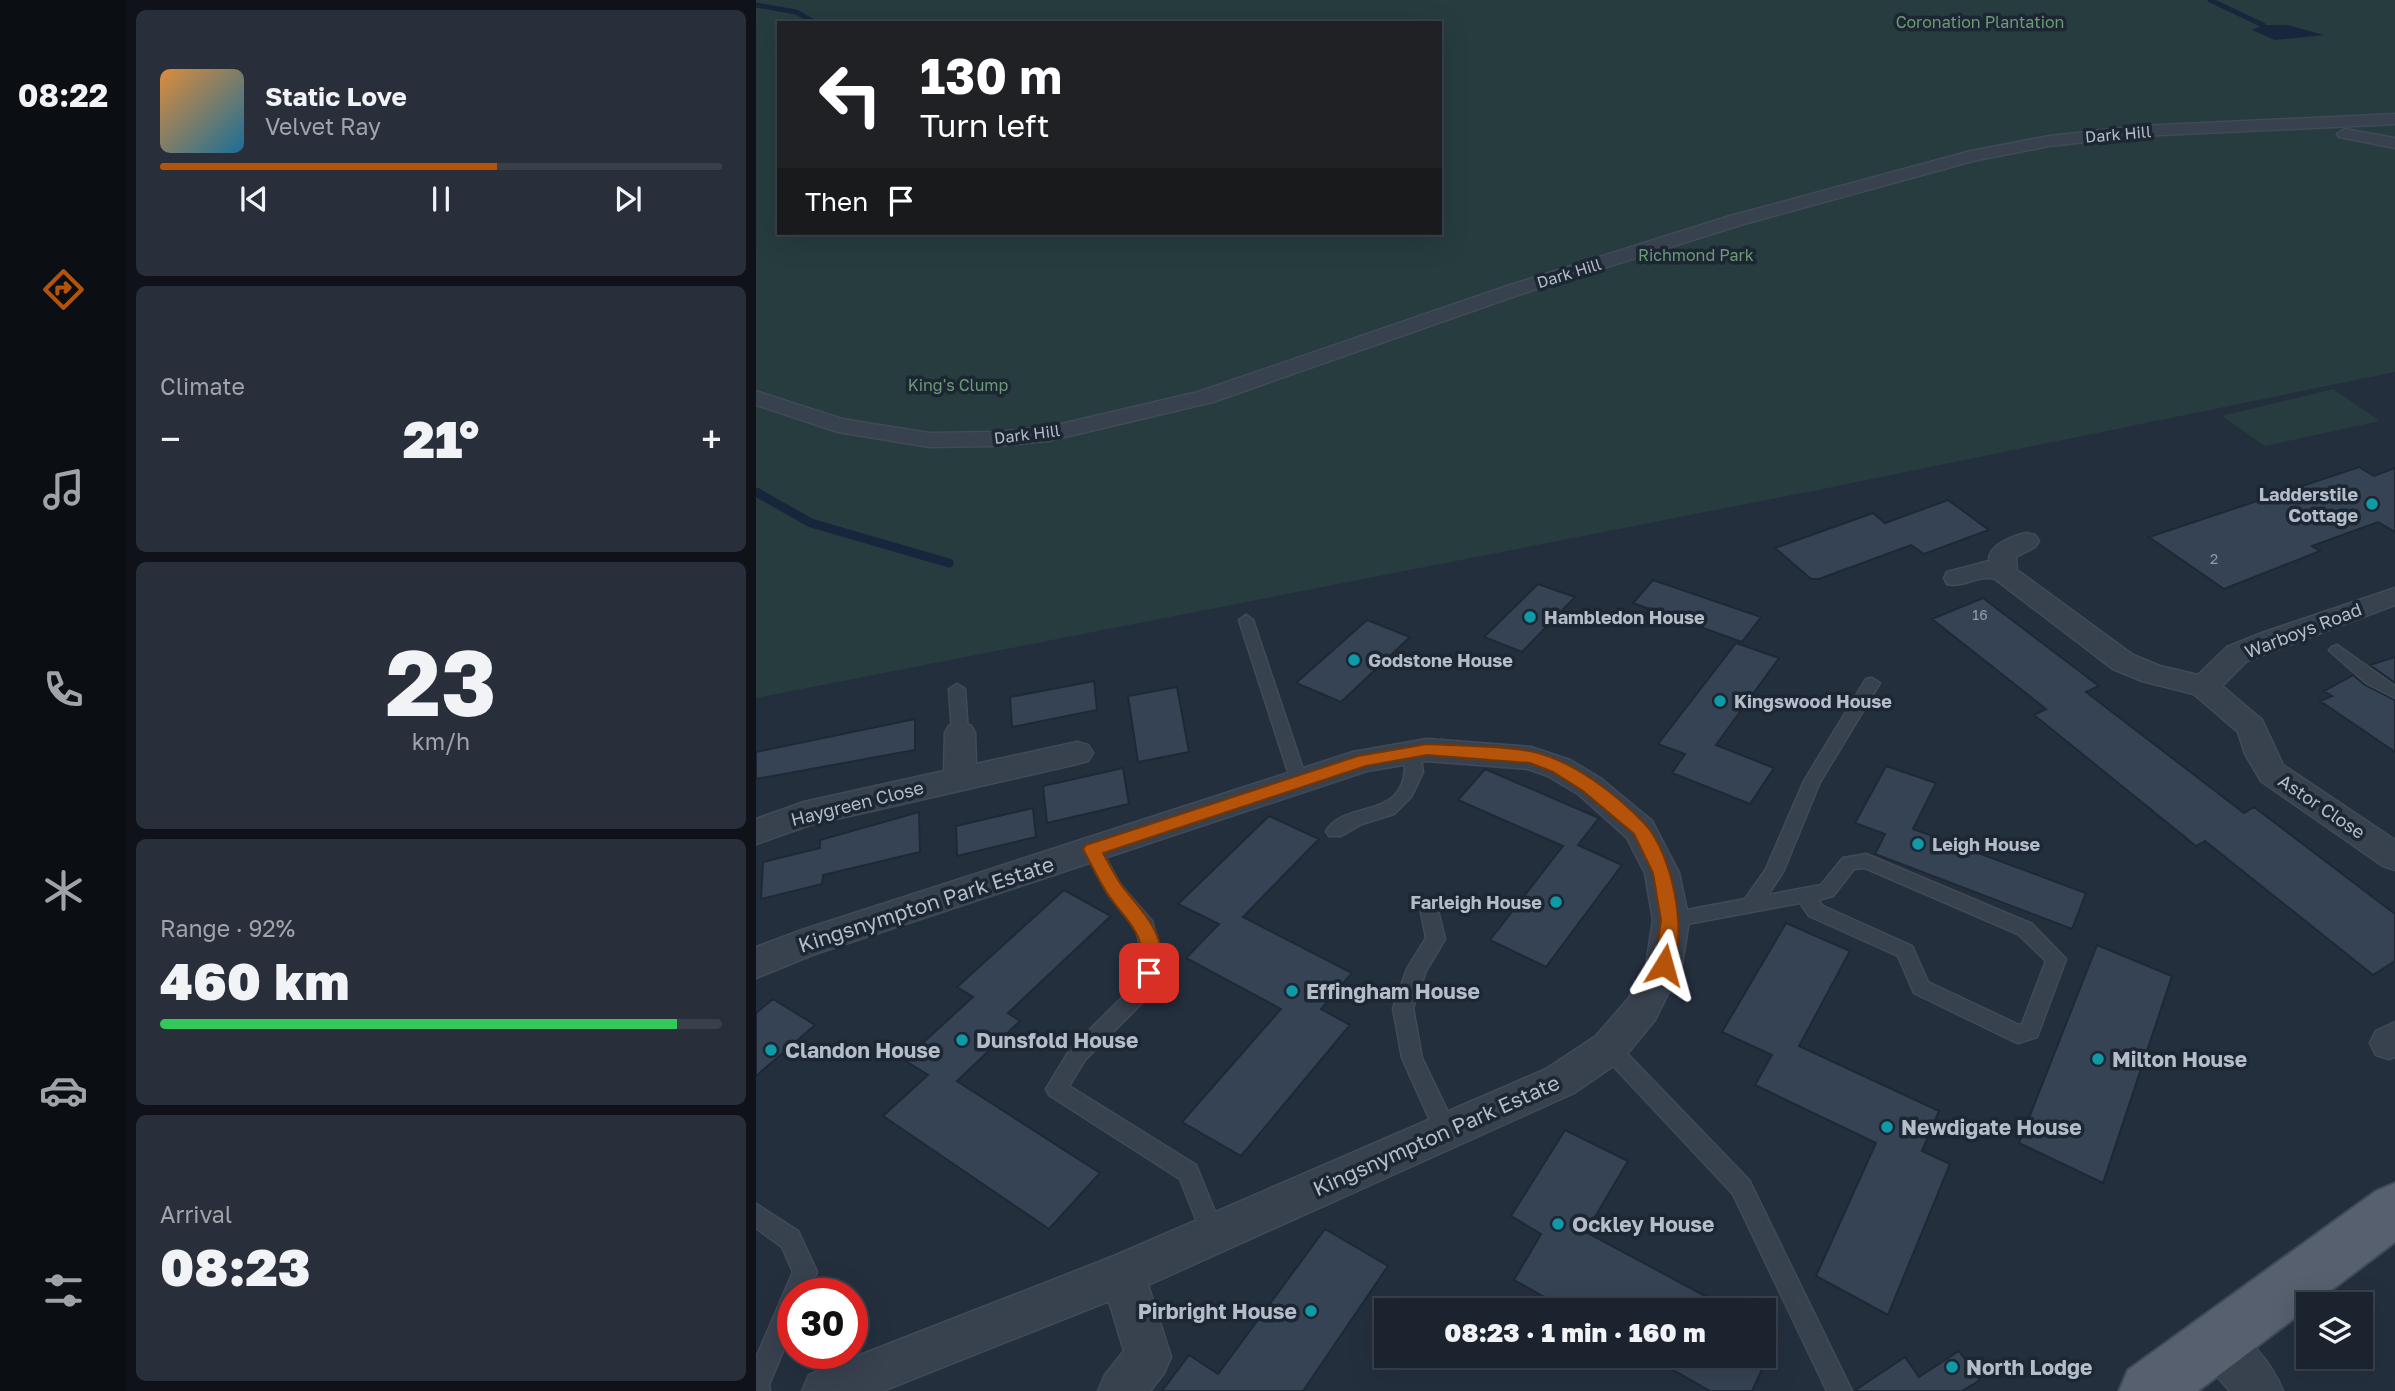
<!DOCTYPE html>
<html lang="en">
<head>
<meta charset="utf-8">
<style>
  :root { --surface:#1b232e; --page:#282f3a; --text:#f1f3f6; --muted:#a0a4aa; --line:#39404a; --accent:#b45309 }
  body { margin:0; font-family:"Golos Text",sans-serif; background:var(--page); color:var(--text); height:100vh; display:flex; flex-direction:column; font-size:26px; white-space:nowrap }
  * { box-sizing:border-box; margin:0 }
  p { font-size:23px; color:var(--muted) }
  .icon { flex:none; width:38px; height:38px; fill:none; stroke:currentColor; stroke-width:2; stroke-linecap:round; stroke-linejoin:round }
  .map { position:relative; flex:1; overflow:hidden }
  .sheet { display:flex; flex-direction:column; gap:10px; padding:10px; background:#0f1319; width:630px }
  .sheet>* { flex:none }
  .guide { position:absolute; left:21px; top:21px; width:665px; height:214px; border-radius:0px; box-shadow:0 7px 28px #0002,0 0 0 2px var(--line); background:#202124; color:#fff; overflow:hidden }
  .fabs { position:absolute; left:1540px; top:1292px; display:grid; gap:14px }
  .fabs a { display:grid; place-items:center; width:77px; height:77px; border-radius:0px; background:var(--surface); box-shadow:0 7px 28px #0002,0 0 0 2px var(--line); font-size:35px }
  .speed { position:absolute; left:21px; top:1278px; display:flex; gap:14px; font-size:35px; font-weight:700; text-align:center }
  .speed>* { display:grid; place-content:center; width:91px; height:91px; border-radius:50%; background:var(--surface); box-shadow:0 7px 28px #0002,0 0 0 2px var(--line); line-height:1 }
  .speed .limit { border:10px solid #d22; background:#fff; color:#111 }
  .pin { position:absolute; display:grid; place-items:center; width:60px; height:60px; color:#fff; margin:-30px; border-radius:14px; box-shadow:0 4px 10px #0006 }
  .me { position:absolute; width:77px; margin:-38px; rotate:8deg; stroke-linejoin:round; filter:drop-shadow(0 0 5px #0008) }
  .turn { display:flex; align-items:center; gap:24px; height:147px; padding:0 28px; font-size:32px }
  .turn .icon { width:91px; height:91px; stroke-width:2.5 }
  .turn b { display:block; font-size:49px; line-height:60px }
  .then { display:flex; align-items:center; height:66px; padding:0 28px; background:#0003; gap:14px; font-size:26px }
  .big { font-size:52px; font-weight:800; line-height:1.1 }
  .sheet .tile { flex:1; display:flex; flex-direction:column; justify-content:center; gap:10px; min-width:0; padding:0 24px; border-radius:10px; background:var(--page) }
  .sheet .dial { align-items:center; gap:0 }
  .dial b { font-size:91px; line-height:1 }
  .song { display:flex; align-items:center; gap:21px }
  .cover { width:84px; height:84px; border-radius:10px; background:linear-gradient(135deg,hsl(30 70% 55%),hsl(200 70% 35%)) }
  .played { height:7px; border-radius:4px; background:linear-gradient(90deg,var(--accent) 60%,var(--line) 60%) }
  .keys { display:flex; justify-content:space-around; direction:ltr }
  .heat { display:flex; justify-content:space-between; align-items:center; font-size:38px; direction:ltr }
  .charge { height:10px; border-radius:5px; background:linear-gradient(90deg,#34c759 92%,var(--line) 0) }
  .trip { position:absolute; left:618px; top:1298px; width:402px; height:70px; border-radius:0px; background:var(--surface); box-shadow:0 7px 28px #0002,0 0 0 2px var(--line); font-weight:800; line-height:70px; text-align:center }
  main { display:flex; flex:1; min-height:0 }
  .tab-bar { display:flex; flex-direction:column; width:126px; justify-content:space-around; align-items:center; background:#0b0e12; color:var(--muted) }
  .tab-bar .icon { width:49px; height:49px }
  .tab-bar .current { color:var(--accent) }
  .tab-bar b { font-size:32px; color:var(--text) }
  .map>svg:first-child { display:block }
</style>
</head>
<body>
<main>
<nav class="tab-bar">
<b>08:22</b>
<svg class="icon current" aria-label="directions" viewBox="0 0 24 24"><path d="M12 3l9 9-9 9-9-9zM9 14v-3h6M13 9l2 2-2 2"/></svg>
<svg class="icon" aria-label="music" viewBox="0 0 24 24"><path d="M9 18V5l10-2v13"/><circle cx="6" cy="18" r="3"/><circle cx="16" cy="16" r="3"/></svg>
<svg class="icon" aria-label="phone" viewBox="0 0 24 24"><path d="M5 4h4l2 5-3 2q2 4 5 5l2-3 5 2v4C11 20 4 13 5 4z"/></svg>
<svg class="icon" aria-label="climate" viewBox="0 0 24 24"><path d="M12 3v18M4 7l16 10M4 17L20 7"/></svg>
<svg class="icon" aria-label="car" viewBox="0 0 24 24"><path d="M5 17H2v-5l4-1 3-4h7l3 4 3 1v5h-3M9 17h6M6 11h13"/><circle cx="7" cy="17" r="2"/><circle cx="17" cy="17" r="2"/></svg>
<svg class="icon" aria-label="filters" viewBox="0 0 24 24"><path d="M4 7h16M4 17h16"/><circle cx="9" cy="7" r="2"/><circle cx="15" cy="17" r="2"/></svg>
</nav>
<section class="sheet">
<div class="tile">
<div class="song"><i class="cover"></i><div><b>Static Love</b><p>Velvet Ray</p></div></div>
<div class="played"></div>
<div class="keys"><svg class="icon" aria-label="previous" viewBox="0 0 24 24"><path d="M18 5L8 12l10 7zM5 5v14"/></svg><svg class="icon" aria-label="pause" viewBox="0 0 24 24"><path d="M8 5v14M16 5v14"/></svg><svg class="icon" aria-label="next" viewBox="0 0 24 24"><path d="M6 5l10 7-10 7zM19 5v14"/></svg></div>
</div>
<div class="tile"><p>Climate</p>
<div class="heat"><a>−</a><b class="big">21°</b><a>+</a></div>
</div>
<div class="tile dial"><b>23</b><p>km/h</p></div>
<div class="tile"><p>Range · 92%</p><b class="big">460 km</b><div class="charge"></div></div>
<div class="tile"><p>Arrival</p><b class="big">08:23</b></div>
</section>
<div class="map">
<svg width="1639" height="1391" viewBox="0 0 1639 1391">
  <rect width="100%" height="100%" fill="#242f3e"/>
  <path fill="#263c3f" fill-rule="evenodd" d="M0,0H1639V372L1072,488L0,698ZM23,23H684V233H23Z
    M1577,389L1624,421L1509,446L1466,416Z"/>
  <path fill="#17263c" d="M1507,25H1531L1568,35L1519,40L1496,30Z"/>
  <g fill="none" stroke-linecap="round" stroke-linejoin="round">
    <path stroke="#17263c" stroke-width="5" d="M1454,0L1507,25
      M0,5L40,12L60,23"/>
    <path stroke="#17263c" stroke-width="9" d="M0,492L55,523L193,563"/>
  </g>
  <path fill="#364354" stroke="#1f2835" stroke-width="2" d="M1603,467L1618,476L1639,468V532L1622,522L1556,546L1564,551L1468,589L1393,537Z
    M1192,500L1233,530L1168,554L1155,545L1063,579H1055L1019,548L1117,513L1129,523Z
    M897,580L1005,617L986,642L877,603Z
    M782,584L819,597L766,652L728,637Z
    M1227,598L1343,686L1330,692L1488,813L1498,807L1639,914V961L1617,975L1449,841L1440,846L1278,715L1290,709L1176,619Z
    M611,620L654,637L585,702L540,683Z
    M980,643L1023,658L960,745L1018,768L994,804L916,773L929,754L902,744Z
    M1639,657V683L1614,665Z
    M1597,675L1609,685L1639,700V752L1564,701L1576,696L1568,691Z
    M338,681L341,710L256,727L254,697Z
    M421,687L433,752L382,762L372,696Z
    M159,719V750L0,779V752Z
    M1130,766L1180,783L1157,829L1330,893L1316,929L1119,854L1129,834L1099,823Z
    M367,768L373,804L291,823L287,786Z
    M729,769L843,818L822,845L866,865L790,967L734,940L807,846L702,800Z
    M277,808L280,837L201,856L200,826Z
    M163,812L164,852L67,875L66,884L5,899L7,862L64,848V840Z
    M513,816L563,839L487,917L596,973L565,1009L594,1025L485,1156L426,1122L525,1009L430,958L463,924L422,904Z
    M308,890L355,916L252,1013L264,1021L201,1081L344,1173L293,1229L127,1116L172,1075L148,1060L217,997L201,987Z
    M1030,923L1094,951L1043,1046L1183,1111L1166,1151L1194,1164L1132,1315L1060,1276L1120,1143L999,1085L1016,1055L966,1032Z
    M1341,945L1416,976L1347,1183L1263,1143Z
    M17,999L59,1025L0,1076V1013Z
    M809,1130L872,1161L830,1232L977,1311H813L758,1280L785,1234L755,1216Z
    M569,1229L632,1266L547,1391H406L433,1355L462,1374Z
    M1008,1328L1022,1335L996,1391H954L893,1356H1008Z
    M1203,1351L1224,1380L1206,1391H1098L1149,1357L1163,1377Z"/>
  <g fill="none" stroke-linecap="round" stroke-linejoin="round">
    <g stroke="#414a57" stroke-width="3">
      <path id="lane" d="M490,615L497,620L551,781L549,785H537L535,781L483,620Z
        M1581,645L1639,686V698L1610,683L1576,653L1573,650L1576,647Z
        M1116,678L1124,683L1064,782L1027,872L1012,895L1065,885L1087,858L1110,854L1276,924L1310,959L1281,1037L1262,1043L1255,1040L1158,993L1142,956L1053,916L1044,903L915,927L908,925L906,920L908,915L915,913L989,899L1010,869L1048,781L1110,679ZM1109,868L1262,934L1290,961L1266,1024L1263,1025L1172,982L1156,946L1067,906L1062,900L1077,896L1098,869Z
        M201,684L209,689L212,733L204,739L196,733L193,689Z
        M656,746L664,752L667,772L655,797L638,814L606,824L585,836H573L570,831C591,797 658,824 648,752Z
        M336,842L342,844L364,884L396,921L407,959L395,994L329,1060L313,1086L440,1165L468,1234L465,1242L457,1245L449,1242L424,1179L293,1095L290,1089L315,1048L380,984L387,959L380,929L352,894L327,849L330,844Z
        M673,900L680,902L689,939L670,971L657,1008L666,1058L701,1131L698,1138L690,1141L682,1138L646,1058L637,1008L651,969L670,938L664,907L666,902Z
        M853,1039L860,1042L993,1180L1096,1391H1071L977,1194L846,1054L843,1048L846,1042Z
        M0,1204L42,1231L61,1272L51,1293H37V1327L13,1385L14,1391H0V1358L37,1272L26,1247L0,1228Z"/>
    </g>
    <g stroke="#414a57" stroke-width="3">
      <path id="street" d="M1639,114V124L1384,136L1293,146L1217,161L988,224L768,293L457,402L292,441L240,446L173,447L82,432L0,405V391L86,419L173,433L240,432L292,427L442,392L754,285L974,216L1215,151L1293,136L1384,126Z
        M1589,129L1639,138V148L1583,137L1581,134Z
        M1270,533L1279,535L1283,541L1279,547L1260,557L1261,570L1377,655L1404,666L1442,675L1471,647L1506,633L1639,588V605L1491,661L1466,686L1506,720L1527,765L1639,840V870L1627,866L1505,781L1489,754L1482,732L1438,694L1386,681L1357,669L1239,579C1223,574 1208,588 1191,584L1188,578L1191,572L1233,561C1232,545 1257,536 1270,533Z
        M204,722L215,726L219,733L220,764L321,742L332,745L337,753L332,761L321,764L54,825L0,844V819L48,802L188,771L189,733L193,726Z
        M671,739L775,747L814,760L844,778L896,821L923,873L933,920L926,965L899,1020L866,1060L818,1093L392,1285L415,1357L408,1373L394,1391H342L349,1375L368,1351L353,1301L127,1391H46L53,1375L358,1256L790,1069L840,1036L873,998L890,965L897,920L889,873L871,838L822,794L792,776L772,769L671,761L611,771L59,954L0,978V947L46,930L597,752Z
        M1639,1022V1057L1633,1059L1620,1055L1614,1043L1620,1031Z
        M1461,1319C1489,1331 1516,1363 1527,1391H1474L1445,1358L1438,1342L1445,1326Z"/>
    </g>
    <g stroke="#414a57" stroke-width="4">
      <path id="primary" d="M1639,1183V1242L1557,1304H1552V1308L1442,1391H1363L1372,1370L1620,1191Z"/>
    </g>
    <use href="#lane" fill="#38414e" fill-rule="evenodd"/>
    <use href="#street" fill="#38414e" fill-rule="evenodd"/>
    <use href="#primary" fill="#56606e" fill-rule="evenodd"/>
  </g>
  <path fill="#b45309" stroke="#753606" stroke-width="2" d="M671,744C704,746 746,745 778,752C819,762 860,794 889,824C916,853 933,935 915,971L908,973L901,971L899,965L905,920L897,873L878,834L827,791L797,772L774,763L671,755L610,766L347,853C353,864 359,876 366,886C388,914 418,941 399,979L393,981L386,979L383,973C394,934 369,921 351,893C342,879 335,864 327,849L330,845L602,756Z"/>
  <g fill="#0f9aa8" stroke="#1d2633" stroke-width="2.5">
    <circle cx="1616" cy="504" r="7"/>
    <circle cx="774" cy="617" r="7"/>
    <circle cx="598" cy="660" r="7"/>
    <circle cx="964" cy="701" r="7"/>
    <circle cx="1162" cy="844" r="7"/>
    <circle cx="800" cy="902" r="7"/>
    <circle cx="536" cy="991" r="7"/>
    <circle cx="206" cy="1040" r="7"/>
    <circle cx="15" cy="1050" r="7"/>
    <circle cx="1342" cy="1059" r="7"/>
    <circle cx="1131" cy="1127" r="7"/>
    <circle cx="802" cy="1224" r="7"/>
    <circle cx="555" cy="1311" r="7"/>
    <circle cx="1196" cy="1367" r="7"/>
  </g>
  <g text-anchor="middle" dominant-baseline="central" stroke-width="7" stroke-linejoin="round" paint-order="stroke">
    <g font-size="14" fill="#929caa">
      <text x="1458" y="558">2</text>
      <text x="1224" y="614">16</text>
    </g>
    <g font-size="16" fill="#6b9a76" stroke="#1d2633">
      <text x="1224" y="22">Coronation Plantation</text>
      <text x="940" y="255">Richmond Park</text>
      <text x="202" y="385">King's Clump</text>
    </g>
    <g font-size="16" fill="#b4bcc9" stroke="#1d2633">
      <text transform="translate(1362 134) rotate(-5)">Dark Hill</text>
      <text transform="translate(813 273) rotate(-17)">Dark Hill</text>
      <text transform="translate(271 434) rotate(-7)">Dark Hill</text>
    </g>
    <g font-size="18" font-weight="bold" fill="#b4bcc9" stroke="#1d2633" text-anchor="start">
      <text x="1602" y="494" text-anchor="end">Ladderstile<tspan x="1602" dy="21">Cottage</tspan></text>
      <text x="788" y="617">Hambledon House</text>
      <text x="612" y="660">Godstone House</text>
      <text x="978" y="701">Kingswood House</text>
      <text x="1176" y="844">Leigh House</text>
      <text x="786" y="902" text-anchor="end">Farleigh House</text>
    </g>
    <g font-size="18" fill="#b4bcc9" stroke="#1d2633">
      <text transform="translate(1547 630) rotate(-21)">Warboys Road</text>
      <text transform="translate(101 803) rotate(-14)">Haygreen Close</text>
      <text transform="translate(1566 806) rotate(34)">Astor Close</text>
    </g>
    <g font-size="21" fill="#b4bcc9" stroke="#1d2633">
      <text transform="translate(170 904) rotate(-18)">Kingsnympton Park Estate</text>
      <text transform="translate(680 1135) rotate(-24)">Kingsnympton Park Estate</text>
    </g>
    <g font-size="21" font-weight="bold" fill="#b4bcc9" stroke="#1d2633" text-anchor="start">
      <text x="550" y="991">Effingham House</text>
      <text x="220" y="1040">Dunsfold House</text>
      <text x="29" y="1050">Clandon House</text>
      <text x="1356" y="1059">Milton House</text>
      <text x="1145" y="1127">Newdigate House</text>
      <text x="816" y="1224">Ockley House</text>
      <text x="541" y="1311" text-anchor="end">Pirbright House</text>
      <text x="1210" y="1367">North Lodge</text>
    </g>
  </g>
</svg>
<div class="fabs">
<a><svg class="icon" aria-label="layers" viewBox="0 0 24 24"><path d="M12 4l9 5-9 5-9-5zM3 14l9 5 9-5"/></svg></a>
</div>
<div class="speed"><div class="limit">30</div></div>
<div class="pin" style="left:393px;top:973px;background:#d93025"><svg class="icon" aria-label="arrive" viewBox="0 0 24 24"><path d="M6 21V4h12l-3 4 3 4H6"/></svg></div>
<svg class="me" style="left:908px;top:965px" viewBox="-20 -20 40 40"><path d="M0-17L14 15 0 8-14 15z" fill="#b45309" stroke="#fff" stroke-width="4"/></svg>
<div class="trip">08:23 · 1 min · 160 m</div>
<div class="guide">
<div class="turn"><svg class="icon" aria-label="left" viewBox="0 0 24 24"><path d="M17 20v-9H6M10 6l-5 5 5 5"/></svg><div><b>130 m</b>Turn left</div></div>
<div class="then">Then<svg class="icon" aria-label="arrive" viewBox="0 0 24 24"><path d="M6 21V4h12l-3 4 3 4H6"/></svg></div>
</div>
</div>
</main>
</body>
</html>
